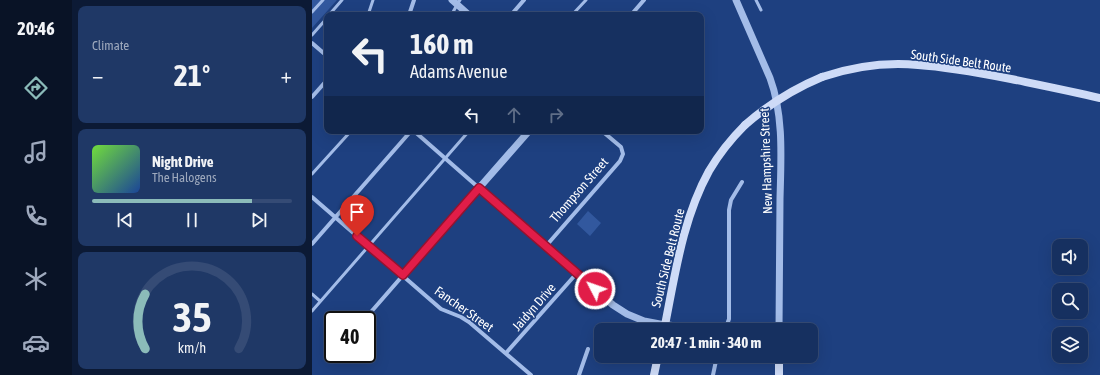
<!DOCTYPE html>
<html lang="en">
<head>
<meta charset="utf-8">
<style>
  :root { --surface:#163060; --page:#1f3866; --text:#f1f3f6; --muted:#9ea9bd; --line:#354b75; --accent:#8bbbb9 }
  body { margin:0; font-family:"Asap Condensed",sans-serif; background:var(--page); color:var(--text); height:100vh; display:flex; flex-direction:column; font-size:15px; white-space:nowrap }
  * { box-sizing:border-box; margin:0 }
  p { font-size:13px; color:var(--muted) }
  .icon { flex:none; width:22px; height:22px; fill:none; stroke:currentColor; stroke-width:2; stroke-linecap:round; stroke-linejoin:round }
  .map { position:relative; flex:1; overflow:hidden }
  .drawer { display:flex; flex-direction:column; gap:6px; padding:6px; background:#0c1a35; width:240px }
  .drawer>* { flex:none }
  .hud { position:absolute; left:12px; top:12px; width:380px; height:122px; border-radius:8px; box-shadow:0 4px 16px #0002,0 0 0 1px var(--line); background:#163060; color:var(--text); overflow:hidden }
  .tools { position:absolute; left:740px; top:239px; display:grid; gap:8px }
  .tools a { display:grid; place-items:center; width:36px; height:36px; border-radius:8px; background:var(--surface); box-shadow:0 4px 16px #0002,0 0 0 1px var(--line); font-size:20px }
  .speed { position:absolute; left:12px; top:311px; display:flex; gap:8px; font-size:20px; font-weight:700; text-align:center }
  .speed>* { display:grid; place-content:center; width:52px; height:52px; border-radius:50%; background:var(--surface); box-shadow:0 4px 16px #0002,0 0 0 1px var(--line); line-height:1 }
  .speed .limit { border:2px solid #111; border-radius:6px; background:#fff; color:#111 }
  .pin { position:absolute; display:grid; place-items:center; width:34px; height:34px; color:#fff; margin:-41px -17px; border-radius:50% 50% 50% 0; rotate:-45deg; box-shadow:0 0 4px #0007 }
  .pin .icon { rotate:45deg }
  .me { position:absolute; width:44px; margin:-22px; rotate:311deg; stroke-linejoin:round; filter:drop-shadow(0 0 3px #0008) }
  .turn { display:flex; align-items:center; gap:14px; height:84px; padding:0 20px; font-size:18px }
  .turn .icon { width:52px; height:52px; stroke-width:2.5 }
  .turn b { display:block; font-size:28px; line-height:34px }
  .lanes { display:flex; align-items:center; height:38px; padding:0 20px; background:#0003; justify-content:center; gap:20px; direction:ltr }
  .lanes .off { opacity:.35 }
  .big { font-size:30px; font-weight:700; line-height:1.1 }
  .drawer .card { flex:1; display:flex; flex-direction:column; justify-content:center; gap:6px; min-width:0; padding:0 14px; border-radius:8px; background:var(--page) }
  .drawer .dial { align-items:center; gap:0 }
  .dial svg { height:104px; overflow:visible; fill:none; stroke:var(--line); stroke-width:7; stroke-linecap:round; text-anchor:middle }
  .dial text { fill:var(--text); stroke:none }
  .song { display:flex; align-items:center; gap:12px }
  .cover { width:48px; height:48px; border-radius:6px; background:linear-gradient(135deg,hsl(100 70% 55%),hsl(220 70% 35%)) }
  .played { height:4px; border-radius:2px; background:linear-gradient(90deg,var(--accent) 80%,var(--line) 80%) }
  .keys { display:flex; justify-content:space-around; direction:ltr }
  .heat { display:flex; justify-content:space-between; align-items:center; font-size:22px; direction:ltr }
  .trip { position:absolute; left:282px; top:323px; width:224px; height:40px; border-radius:8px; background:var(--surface); box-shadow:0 4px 16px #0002,0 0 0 1px var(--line); font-weight:700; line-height:40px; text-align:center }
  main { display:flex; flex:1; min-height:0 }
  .dock { display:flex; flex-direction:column; width:72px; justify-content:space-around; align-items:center; background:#091326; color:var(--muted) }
  .dock .icon { width:28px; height:28px }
  .dock .active { color:var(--accent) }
  .dock b { font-size:18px; color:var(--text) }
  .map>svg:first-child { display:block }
</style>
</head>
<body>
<main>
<nav class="dock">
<b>20:46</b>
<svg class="icon active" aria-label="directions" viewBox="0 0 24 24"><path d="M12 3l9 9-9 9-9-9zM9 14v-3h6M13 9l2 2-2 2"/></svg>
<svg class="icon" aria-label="music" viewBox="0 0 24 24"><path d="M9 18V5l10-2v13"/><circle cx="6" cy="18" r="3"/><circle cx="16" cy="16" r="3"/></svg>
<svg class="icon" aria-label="phone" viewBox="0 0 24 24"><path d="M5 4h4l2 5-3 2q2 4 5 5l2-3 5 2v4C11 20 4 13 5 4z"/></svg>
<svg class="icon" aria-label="climate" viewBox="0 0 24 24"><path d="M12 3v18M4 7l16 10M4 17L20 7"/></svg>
<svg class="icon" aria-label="car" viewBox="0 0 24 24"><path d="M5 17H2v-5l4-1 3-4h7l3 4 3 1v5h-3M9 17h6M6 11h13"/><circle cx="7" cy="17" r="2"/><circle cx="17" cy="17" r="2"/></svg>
</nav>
<section class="drawer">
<div class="card"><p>Climate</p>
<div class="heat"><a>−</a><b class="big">21°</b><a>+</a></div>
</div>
<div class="card">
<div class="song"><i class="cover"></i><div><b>Night Drive</b><p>The Halogens</p></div></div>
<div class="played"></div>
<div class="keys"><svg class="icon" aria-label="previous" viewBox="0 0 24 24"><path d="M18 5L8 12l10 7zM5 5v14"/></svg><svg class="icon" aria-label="pause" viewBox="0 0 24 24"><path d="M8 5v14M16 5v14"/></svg><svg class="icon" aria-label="next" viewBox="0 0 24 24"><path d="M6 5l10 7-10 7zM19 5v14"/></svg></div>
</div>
<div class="card dial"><svg viewBox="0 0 100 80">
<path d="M14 69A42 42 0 1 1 86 69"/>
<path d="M14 69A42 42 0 0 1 14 27" stroke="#8bbbb9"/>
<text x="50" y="56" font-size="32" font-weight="700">35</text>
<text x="50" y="72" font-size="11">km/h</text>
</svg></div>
</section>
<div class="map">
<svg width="788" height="375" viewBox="0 0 788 375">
  <rect width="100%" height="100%" fill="#1e4080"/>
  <path fill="#32589e" d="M0,0H25L0,28Z
    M276,211L289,223L278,236L265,224Z"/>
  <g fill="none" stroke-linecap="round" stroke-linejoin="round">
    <path stroke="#a3bce8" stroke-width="3" d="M444,0L449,10
      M0,12L11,0
      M17,15L30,0
      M56,15L61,0
      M139,15C143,10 144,5 148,0
      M260,15L274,0
      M0,35L15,18
      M0,174L39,131
      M0,294L8,301
      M0,311L157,131"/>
    <path stroke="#a3bce8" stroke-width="4" d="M97,15L102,0
      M199,15L212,0
      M319,15L332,0
      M0,43L15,56
      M0,97L15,80
      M0,197L129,309L149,317L157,322L219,375
      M0,244L99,131
      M234,246L308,161L311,154L309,147L290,131
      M52,320L167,188L102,131
      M413,330L417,319V210L419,200L430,182
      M194,353L265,273
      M267,375L276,349
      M401,375L405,356"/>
    <path stroke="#a3bce8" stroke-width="7" d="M140,0L157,15
      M424,0L458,78C472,116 469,159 468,199C468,242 467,286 467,330
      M217,131L167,188L301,305L315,314L332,321L353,325"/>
    <path stroke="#cedbf7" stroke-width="8" d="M510,77C540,67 574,62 606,65C637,67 668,73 699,79C728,85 758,91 788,98
      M353,325L386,330
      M352,330C363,276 370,220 397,171C407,154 419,139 433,125
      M467,356V375
      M342,375L346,356"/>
    <path stroke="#cedbf7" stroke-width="8" d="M433,125C456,105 481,89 510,77"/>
  </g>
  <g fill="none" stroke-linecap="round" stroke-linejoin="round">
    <g stroke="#92132f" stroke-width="10">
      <path id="route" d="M45,236L91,275L167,188L283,289"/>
    </g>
    <use href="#route" stroke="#e11d48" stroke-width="7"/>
  </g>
  <g text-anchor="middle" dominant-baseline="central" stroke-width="3" stroke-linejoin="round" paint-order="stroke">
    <g font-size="13" fill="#fff" stroke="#1e4080">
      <text transform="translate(649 61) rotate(8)">South Side Belt Route</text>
      <text transform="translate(454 161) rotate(-92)">New Hampshire Street</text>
      <text transform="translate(267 190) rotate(-49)">Thompson Street</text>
      <text transform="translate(356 258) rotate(-76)">South Side Belt Route</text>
      <text transform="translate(222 307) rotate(-49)">Jaidyn Drive</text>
      <text transform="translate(152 309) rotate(35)">Fancher Street</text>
    </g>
  </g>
</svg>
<div class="tools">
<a><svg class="icon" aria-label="sound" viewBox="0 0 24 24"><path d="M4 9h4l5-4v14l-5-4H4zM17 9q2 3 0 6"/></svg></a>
<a><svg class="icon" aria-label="search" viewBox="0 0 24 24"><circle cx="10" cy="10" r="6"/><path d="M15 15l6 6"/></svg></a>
<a><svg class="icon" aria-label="layers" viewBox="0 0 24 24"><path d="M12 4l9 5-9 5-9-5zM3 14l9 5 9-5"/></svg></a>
</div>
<div class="speed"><div class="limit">40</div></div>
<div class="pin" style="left:45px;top:236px;background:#d93025"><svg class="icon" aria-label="arrive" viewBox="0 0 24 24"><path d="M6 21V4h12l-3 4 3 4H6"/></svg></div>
<svg class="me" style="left:283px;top:289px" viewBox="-20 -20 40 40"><circle r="17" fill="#e11d48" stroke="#fff" stroke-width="3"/><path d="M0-11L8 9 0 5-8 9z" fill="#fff"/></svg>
<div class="trip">20:47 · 1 min · 340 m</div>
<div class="hud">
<div class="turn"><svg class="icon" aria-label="left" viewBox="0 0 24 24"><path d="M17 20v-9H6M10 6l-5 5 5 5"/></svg><div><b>160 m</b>Adams Avenue</div></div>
<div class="lanes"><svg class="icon" aria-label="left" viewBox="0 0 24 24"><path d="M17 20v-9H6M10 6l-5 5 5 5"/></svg><svg class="icon off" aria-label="ahead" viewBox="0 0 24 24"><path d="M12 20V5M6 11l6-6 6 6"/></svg><svg class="icon off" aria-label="right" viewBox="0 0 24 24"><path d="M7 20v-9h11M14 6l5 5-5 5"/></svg></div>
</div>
</div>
</main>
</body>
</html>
